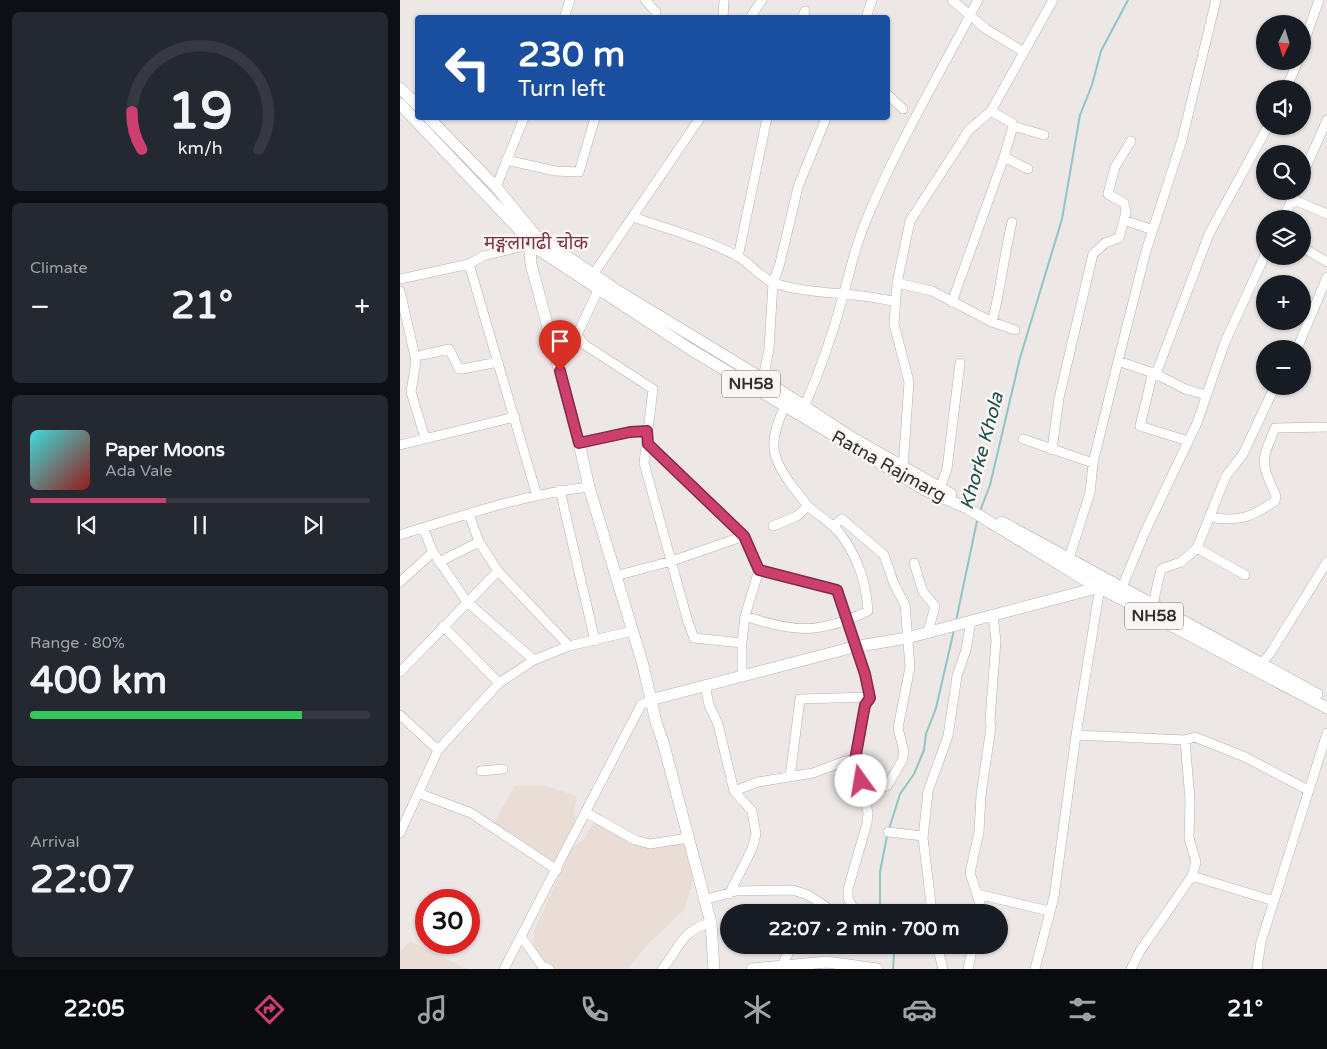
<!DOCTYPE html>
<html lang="en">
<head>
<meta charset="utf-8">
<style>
  :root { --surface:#171b24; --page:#242831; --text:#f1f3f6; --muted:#9ea1a6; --line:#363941; --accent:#cc3f6f }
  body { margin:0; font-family:"Varela Round","Noto Sans Devanagari",sans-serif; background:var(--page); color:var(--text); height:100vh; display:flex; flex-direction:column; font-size:19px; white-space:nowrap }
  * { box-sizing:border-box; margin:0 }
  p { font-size:16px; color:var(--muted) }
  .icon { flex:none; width:28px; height:28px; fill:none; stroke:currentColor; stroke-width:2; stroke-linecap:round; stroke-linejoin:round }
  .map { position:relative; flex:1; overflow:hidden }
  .details { display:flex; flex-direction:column; gap:12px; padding:12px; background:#0d0f14; width:400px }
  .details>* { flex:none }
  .banner { position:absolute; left:15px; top:15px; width:475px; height:105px; border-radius:5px; box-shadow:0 1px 4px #0004; background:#1a4fa0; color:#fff; overflow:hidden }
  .needle { width:32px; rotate:184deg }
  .buttons { position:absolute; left:856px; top:15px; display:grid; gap:10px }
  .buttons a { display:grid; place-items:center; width:55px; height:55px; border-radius:50%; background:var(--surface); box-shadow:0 1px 4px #0004; font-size:25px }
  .speed { position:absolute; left:15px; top:889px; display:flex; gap:10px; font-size:25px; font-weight:700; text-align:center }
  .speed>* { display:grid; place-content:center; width:65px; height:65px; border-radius:50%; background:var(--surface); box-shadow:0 1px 4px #0004; line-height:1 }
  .speed .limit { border:8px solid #d22; background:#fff; color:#111 }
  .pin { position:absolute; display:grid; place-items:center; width:42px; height:42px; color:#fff; margin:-51px -21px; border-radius:50% 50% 50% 0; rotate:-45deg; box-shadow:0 0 5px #0007 }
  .pin .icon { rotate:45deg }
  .me { position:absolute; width:55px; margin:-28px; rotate:347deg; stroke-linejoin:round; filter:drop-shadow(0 0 4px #0008) }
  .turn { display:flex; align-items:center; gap:18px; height:105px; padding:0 20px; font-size:22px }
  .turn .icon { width:65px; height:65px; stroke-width:2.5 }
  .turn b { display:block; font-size:35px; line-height:42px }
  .big { font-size:38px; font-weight:800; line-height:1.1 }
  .details .widget { flex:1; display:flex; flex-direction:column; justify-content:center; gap:8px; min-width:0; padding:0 18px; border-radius:8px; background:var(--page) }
  .details .dial { align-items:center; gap:0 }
  .dial svg { height:130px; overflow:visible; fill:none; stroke:var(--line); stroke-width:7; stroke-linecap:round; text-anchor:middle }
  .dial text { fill:var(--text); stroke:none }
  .song { display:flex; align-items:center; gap:15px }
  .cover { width:60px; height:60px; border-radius:8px; background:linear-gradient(135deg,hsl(180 70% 55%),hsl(0 70% 35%)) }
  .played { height:5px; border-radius:2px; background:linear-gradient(90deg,var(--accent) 40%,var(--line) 40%) }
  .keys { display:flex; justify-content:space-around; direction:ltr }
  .heat { display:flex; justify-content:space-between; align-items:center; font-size:28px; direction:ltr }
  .charge { height:8px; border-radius:4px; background:linear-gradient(90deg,#34c759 80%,var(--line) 0) }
  .trip { position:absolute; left:320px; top:904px; width:288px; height:50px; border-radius:25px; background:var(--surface); box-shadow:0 1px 4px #0004; font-weight:800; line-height:50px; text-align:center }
  .menu { display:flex; height:80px; justify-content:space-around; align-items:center; background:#090b0e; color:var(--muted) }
  .menu .icon { width:35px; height:35px }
  .menu .on { color:var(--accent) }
  .menu b { font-size:22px; color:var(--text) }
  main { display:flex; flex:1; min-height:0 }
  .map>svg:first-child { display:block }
</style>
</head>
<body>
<main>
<section class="details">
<div class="widget dial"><svg viewBox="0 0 100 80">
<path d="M14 69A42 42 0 1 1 86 69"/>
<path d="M14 69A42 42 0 0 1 8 46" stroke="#cc3f6f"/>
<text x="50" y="56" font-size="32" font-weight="700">19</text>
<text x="50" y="72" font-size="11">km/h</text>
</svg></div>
<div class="widget"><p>Climate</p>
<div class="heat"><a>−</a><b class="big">21°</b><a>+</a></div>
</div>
<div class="widget">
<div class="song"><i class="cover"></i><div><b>Paper Moons</b><p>Ada Vale</p></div></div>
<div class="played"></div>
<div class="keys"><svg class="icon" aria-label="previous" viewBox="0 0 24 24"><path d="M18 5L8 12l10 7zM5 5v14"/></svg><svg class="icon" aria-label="pause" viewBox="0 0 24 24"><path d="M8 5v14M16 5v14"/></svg><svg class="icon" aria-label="next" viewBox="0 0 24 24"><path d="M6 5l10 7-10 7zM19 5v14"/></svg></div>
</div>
<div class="widget"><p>Range · 80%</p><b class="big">400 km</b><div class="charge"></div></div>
<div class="widget"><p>Arrival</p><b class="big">22:07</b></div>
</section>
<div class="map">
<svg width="927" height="969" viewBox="0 0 927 969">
  <rect width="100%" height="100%" fill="#ede8e6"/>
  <path fill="#e9ddd6" d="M114,786H145L177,796L174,811L176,826L155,862L98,828L94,823Z
    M195,819L247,847L286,841L294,868L292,884L284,910L248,944L227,969H153L145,964L134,952V931L172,848L184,839Z
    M10,941L67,969H0V952Z"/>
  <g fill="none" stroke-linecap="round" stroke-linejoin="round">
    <path stroke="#8fc5c5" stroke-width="2" d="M580,511L590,485L620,358L662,219L680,115L692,85L701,51L728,0
      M556,621L577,521
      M489,829L500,794L514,774L524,750L526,734L536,708L554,630
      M480,912V872L487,836
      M489,945L494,955L493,969"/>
    <g stroke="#b4b0ae" stroke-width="10">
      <path id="minor" d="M245,0L256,12
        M552,0L586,29L624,52
        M164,18L170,0
        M323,18L324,0
        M350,18L362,0
        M402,18L405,11
        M466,18L472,0
        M902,48L919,0
        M886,89L898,61
        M488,95L503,109
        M613,126L644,135
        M604,157L628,169
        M106,160L155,171L179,172L195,118
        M902,176L927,120
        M96,187L124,118
        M892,199L927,214
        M233,217C268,229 305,239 337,256C350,263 361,278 374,283C413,296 456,291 495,302
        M883,219L896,191
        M724,220L753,230
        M902,247L927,262
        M338,257L367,118
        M69,264L137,496
        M0,279L69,264L83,256L128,245
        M190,279L300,118
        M497,283L532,291L592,322L615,330
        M198,290L177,335L185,345L253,389L244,463L288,622L294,638L342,643V676
        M0,291L16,361L11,392L25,438
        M552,302L604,157L613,126L612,123L591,111
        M592,322C601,289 604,255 612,222
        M897,349L927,277
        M22,355L49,349L59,369H62L98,362
        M718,361L756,374L785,389L806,395
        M753,372L740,426L788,441
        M756,374L809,234L868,126
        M363,379L369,349L373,283L380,263L398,187L426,118
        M404,407C420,371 433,333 443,296C450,271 455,247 465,223C496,146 540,74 578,0
        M623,439L693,463
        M179,443L230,432L247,431
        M248,444L344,536L359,570L345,616L342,643
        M0,445L115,417
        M652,450L659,398L693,254L705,243L719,238L726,212L724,203L708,194L715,167L731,141
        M503,467L509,382L494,324L497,283L510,221L569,130L591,111L653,0
        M540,488L547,469L560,363
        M160,490L195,641
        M69,514L79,542L98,571L169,646
        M809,517C838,522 851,518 875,501L876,496C861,461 860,464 875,428L927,427
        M373,526L397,516L408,506
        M433,526L442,519L484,555L494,584L505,605L510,667L498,728L504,752L502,761L487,786L469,789L464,795L468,813L467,823L448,889V898L455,912
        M23,528L33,552L67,602L134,660
        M0,535C61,516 125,494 189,487
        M797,548L845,575
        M669,558L690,493L693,463L718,361L746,251L782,140L816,0
        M39,562L79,542
        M514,563L523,592L535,606L528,632
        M359,570L437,590L465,674L470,697L465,705C461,732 446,767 469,789
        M215,576L272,561L344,536
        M0,582L33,552
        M720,592L745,532L797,423L825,342L865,255
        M753,604L761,569L781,562L797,548L826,476L843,454L875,386
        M345,616C395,633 420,634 468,611C466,583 459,560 442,536C434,525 421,517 410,508C404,502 399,494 393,487C370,457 368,441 385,406
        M43,626L99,683
        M857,669L871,652L927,562
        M0,672L98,571
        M305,685L309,705L318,724L334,791L352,811L356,834L352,849L329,894
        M0,715L38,750
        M676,735L785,740L790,800L789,838L796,862L792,876L740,951L731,969
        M785,740L795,737L845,757L908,790
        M81,771L103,769
        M390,777L400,699L470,697
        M334,791L358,782L413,773L445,761L455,760
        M18,793L71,813L157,870
        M187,813L235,840L250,844L288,838
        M488,832L523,836
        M0,833L38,750L99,683L134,660L169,646L232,631
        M792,876L874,901
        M577,894L649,911
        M304,900L336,891L393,890L408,895L434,912
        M532,912L523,838L528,791L548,736L557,676L566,650L571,621
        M579,912L581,907L570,873L579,832L581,795L591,727L590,720L596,641L593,615
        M121,936L142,966L149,969
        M537,945L543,969
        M381,966L393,945
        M104,969L241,705L250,700
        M262,969C280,948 281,930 311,923
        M568,969L573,945
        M635,969L654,897L676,735L700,587
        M857,969L861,942L927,733"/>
    </g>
    <g stroke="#b4b0ae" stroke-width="12">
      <path id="major" d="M0,88L18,106
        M0,104L129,240
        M29,118L96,187L136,236L141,238
        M136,236L129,240L130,249L139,250L290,349L525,490L567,508L685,580L927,708
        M143,240L218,291L363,379L451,437L551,494
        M130,249L131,264L179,443L189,487L243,665L256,722L263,742L311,923L314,969
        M602,522L917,694
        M250,700L454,647L507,638L700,587
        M352,969L427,962L477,969"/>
    </g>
    <use href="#minor" stroke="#fff" stroke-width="9"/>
    <use href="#major" stroke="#fff" stroke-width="11"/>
  </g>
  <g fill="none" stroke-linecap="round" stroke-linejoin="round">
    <g stroke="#852948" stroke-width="12">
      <path id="route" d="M160,371L179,443L230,432L247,431L248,444L344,536L359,570L437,590L465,674L470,698L465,705L455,760L461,781"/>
    </g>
    <use href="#route" stroke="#cc3f6f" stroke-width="9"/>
  </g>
  <g text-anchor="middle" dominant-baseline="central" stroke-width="5" stroke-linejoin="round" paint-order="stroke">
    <g fill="#faf6f3" stroke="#6d6b6a" stroke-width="1">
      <rect x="322" y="370.5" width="58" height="27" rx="4"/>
      <rect x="725" y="602.5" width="58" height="27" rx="4"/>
    </g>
    <g font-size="16" font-weight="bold" fill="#31302f">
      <text x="351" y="384">NH58</text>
      <text x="754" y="616">NH58</text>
    </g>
    <g font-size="18" fill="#31302f" stroke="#faf6f3">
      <text transform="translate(489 466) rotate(29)">Ratna Rajmarg</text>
    </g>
    <g font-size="19" fill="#793347" stroke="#faf6f3">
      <text x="136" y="243">मङ्गलागढी चोक</text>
    </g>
    <g font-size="19" font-style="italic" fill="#1c4d4d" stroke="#faf6f3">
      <text transform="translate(582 451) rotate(-75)">Khorke Khola</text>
    </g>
  </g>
</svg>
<div class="buttons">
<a><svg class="needle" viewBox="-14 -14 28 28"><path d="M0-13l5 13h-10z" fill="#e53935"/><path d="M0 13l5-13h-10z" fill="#9ea1a6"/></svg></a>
<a><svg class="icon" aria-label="sound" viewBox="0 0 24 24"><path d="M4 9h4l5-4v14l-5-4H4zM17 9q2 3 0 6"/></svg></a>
<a><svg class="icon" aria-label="search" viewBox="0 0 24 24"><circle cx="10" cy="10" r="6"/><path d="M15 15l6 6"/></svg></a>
<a><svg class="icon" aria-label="layers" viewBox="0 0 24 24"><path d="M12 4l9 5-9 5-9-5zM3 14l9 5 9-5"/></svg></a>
<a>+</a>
<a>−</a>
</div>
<div class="speed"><div class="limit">30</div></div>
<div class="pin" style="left:160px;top:371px;background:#d93025"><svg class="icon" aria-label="arrive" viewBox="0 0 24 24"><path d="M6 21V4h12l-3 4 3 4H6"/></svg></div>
<svg class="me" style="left:461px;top:781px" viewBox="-20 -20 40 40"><circle r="19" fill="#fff"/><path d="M0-13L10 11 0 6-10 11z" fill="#cc3f6f"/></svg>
<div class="trip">22:07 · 2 min · 700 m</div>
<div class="banner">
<div class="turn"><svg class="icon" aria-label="left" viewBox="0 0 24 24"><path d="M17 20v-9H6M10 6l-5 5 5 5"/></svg><div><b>230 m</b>Turn left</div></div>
</div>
</div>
</main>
<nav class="menu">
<b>22:05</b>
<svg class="icon on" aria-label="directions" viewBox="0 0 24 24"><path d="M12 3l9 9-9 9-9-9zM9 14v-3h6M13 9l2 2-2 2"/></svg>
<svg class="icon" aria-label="music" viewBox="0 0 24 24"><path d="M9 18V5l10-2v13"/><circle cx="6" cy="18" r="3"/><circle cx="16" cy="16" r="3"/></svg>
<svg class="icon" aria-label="phone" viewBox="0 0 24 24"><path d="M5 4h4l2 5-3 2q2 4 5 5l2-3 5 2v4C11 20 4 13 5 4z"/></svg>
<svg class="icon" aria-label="climate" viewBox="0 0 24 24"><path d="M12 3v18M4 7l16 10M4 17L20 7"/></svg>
<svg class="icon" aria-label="car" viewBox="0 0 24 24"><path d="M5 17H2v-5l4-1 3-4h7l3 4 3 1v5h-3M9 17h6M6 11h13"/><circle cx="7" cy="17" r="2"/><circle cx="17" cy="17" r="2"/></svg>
<svg class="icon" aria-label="filters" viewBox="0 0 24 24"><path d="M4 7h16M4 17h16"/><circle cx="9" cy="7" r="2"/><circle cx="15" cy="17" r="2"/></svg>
<b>21°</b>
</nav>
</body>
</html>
